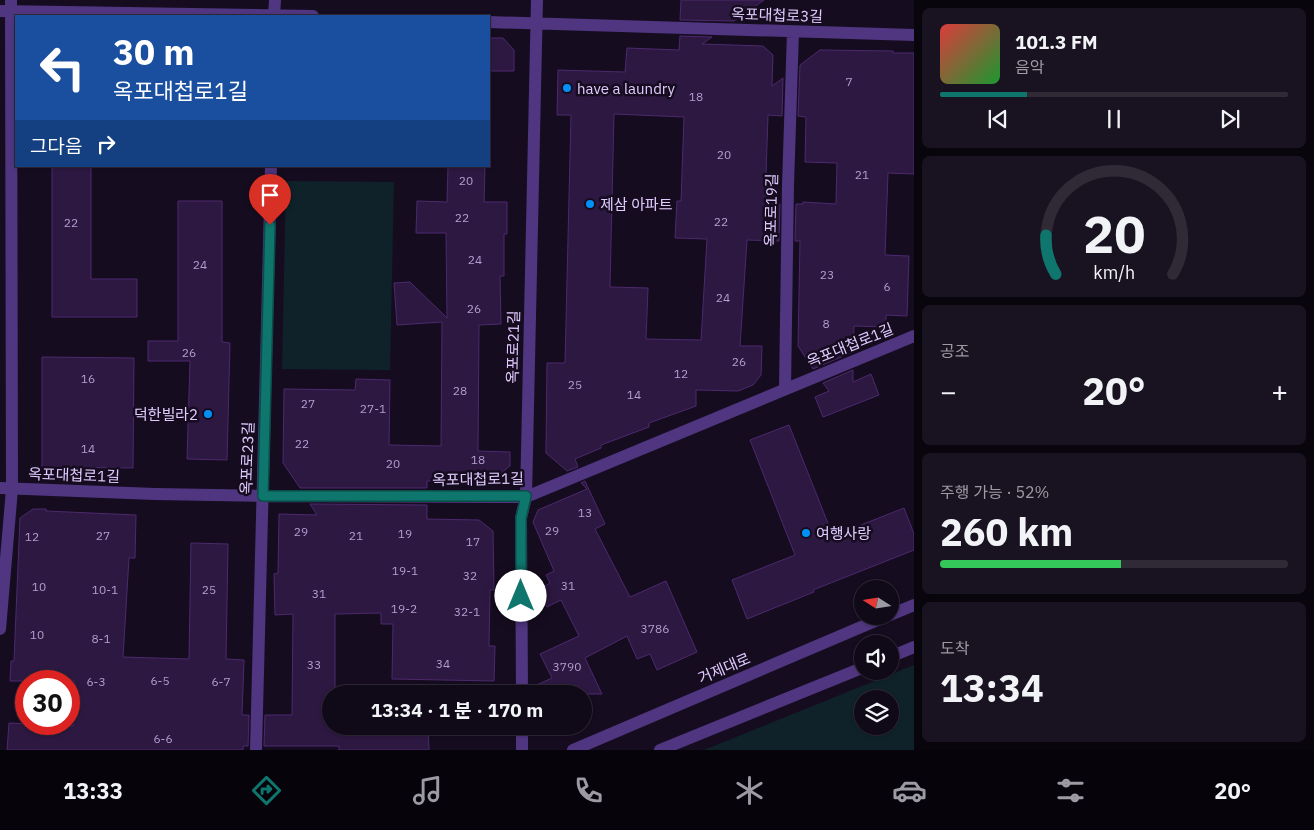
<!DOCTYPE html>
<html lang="ko">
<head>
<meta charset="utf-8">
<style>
  :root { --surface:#100918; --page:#191221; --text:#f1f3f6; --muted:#9c9aa2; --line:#302a37; --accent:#0f766e }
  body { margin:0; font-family:"IBM Plex Sans","Noto Sans KR",sans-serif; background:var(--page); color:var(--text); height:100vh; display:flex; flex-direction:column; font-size:19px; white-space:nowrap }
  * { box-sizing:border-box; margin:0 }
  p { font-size:16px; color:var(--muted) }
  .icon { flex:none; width:28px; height:28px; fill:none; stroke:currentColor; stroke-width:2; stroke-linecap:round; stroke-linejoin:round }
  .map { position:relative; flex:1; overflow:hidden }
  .drawer { display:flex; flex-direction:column; gap:8px; padding:8px; background:#09050d; width:400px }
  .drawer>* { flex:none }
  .hud { position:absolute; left:15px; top:15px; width:475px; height:152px; border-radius:0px; box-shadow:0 1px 4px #0004,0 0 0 1px var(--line); background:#1a4fa0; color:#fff; overflow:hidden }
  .needle { width:32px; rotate:282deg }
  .controls { position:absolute; left:854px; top:580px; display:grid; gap:10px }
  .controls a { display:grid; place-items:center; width:45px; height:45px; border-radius:50%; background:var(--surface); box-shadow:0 1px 4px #0004,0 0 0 1px var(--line); font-size:25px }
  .speed { position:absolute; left:15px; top:670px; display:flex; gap:10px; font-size:25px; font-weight:700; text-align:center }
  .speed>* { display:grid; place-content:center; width:65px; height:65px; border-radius:50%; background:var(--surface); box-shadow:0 1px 4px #0004,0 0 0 1px var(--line); line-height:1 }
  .speed .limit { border:8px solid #d22; background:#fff; color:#111 }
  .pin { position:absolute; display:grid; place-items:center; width:42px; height:42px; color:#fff; margin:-51px -21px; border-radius:50% 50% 50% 0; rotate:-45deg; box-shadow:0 0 5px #0007 }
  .pin .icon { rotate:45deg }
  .me { position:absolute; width:55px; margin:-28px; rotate:0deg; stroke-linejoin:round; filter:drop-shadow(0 0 4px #0008) }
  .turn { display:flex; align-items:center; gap:18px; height:105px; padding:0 15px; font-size:22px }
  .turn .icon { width:65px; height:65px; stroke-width:2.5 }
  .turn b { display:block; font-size:35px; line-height:42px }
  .then { display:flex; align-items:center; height:48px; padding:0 15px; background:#0003; gap:10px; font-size:19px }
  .big { font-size:38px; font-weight:700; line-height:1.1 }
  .drawer .widget { flex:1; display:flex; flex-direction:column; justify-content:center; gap:8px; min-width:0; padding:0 18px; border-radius:8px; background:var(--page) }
  .drawer .dial { align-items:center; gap:0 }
  .dial svg { height:130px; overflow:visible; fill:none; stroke:var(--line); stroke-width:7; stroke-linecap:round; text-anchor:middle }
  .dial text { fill:var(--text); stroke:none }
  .song { display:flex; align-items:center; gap:15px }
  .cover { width:60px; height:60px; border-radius:8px; background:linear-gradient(135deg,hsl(0 70% 55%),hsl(130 70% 35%)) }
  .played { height:5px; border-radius:2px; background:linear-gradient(90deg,var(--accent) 25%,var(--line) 25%) }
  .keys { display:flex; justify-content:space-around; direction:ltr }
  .heat { display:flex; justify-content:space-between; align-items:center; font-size:28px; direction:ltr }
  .charge { height:8px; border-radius:4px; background:linear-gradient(90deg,#34c759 52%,var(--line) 0) }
  .trip { position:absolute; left:322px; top:685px; width:270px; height:50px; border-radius:25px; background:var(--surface); box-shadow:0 1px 4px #0004,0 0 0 1px var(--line); font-weight:700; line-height:50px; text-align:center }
  .dock { display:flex; height:80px; justify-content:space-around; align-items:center; background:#06040a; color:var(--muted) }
  .dock .icon { width:35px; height:35px }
  .dock .current { color:var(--accent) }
  .dock b { font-size:22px; color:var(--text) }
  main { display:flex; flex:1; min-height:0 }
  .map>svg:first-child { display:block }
</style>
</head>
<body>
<main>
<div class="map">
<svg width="914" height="750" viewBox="0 0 914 750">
  <rect width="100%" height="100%" fill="#160c20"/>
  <path fill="#0f222a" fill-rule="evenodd" d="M286,181L394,182L390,370L282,369Z
    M914,665V750H704ZM862,699H890V726H862Z"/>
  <path fill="#2d1841" stroke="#4c296e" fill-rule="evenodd" d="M681,0H764L734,21L680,20Z
    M680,36L712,37L702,44L763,46L773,55L772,86L783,78L782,116L768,115L765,203L780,204L779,241L747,240L740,346H762L761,375L753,385L738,391L696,390V406L649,423V427L601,445V448L575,459L578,467L567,471L546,453L547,363H565L571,115H557L558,70L625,72L627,48L679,50ZM614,114L684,117L681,201H677L675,238L707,239L701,340L646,339L648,288L610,287Z
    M489,38H503L514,50V71H489Z
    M820,50L893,51V53H914V174L888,173L885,255L909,256L907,316L886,315V327L854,326L853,352L813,369L798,346L800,241H795L796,204H803V202L836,204L837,163L805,162L806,117L798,116L800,65Z
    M52,166H91V279H137V317H52Z
    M448,166H485L484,202H507V234H504V276H500L501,324L479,325L478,451L510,452V466L492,480L427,481V488H300L283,463L284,389L355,390L356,379L390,380L389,445L441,446L442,322L397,325L394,283L410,282L447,318L446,233H416L417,201L447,202Z
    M178,201H222V342L230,343L227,460L187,459L190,361H148V341H178Z
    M42,357L134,358L133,468L42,467Z
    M853,370V382L871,374L879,395L823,417L815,397L829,391L823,383Z
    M789,425L833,536L904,508L914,534V550L813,590L814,592L747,619L732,580L795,555L750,440Z
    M585,481L605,524L595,529L630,597L666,581L697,652L657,670L650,654L637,659L627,636L585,658L602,694H530V688L552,678L540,654L579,636L561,600L547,607L538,590L550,583L546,575L554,571L533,522L538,510L587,489L581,483Z
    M310,504L427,505V519L479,520L493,531L494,590H490L489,646H495L494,681L392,679L393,624H381V613L335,614V694H331V726H428L429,750H339V746H264L265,715H292L293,614L275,615L274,574L278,573L279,514L317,515Z
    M33,509H46V511L136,515L135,558H129L123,657L189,659L191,543L228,544L226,659L244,660L242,715H249L248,746H243V750H7L9,723L73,726L74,681H10L11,661H14L20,518Z"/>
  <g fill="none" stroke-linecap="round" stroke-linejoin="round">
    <path stroke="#503680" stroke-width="12" d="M0,11L313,16
      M274,16L275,0
      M489,22L914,35
      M785,389L788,185L793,32
      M0,488L155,494L263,496L526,497L914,336
      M522,694L521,518L526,497L537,0
      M522,726V750
      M256,750L271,166"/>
    <path stroke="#503680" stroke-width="12" d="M890,615L914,605
      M0,629L12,489L11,0
      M890,657L914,647
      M573,750L887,616
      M660,750L862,668"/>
  </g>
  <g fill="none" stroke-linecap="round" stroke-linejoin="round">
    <g stroke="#0a4d48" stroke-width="12">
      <path id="route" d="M270,225L263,496H526L521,518V596"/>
    </g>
    <use href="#route" stroke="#0f766e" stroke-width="9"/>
  </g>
  <g fill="#0090f6" stroke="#160c20" stroke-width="2">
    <circle cx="567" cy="88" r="5"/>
    <circle cx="590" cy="204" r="5"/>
    <circle cx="208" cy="414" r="5"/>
    <circle cx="806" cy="533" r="5"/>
  </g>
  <g text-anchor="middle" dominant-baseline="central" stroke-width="5" stroke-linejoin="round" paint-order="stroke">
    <g font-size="12" fill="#b49ed0">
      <text x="849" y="81">7</text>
      <text x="696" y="96">18</text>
      <text x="724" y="154">20</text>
      <text x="862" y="174">21</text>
      <text x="466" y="180">20</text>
      <text x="462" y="217">22</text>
      <text x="721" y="221">22</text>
      <text x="71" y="222">22</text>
      <text x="475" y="259">24</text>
      <text x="200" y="264">24</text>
      <text x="827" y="274">23</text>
      <text x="887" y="286">6</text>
      <text x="723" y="297">24</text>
      <text x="474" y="308">26</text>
      <text x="826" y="323">8</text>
      <text x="189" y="352">26</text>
      <text x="739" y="361">26</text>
      <text x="681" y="373">12</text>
      <text x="88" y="378">16</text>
      <text x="575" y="384">25</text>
      <text x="460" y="390">28</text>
      <text x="634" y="394">14</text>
      <text x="308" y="403">27</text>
      <text x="373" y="408">27-1</text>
      <text x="302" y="443">22</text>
      <text x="88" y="448">14</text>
      <text x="478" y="459">18</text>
      <text x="393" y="463">20</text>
      <text x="585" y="512">13</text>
      <text x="552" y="530">29</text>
      <text x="301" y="531">29</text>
      <text x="405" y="533">19</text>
      <text x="103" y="535">27</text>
      <text x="356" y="535">21</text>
      <text x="32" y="536">12</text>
      <text x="473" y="541">17</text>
      <text x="405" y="570">19-1</text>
      <text x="470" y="575">32</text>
      <text x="568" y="585">31</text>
      <text x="39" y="586">10</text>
      <text x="105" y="589">10-1</text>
      <text x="209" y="589">25</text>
      <text x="319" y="593">31</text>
      <text x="404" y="608">19-2</text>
      <text x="467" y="611">32-1</text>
      <text x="655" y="628">3786</text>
      <text x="37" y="634">10</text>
      <text x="101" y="638">8-1</text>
      <text x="443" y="663">34</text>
      <text x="314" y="664">33</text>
      <text x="567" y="666">3790</text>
      <text x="160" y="680">6-5</text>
      <text x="96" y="681">6-3</text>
      <text x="221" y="681">6-7</text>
      <text x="163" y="738">6-6</text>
    </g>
    <g font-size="15" fill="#e1cbff" stroke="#160c20">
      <text transform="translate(777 15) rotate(2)">옥포대첩로3길</text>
      <text transform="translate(771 210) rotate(-89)">옥포로19길</text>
      <text transform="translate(850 345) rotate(-22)">옥포대첩로1길</text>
      <text transform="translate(513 347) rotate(-89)">옥포로21길</text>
      <text transform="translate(247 458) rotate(-88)">옥포로23길</text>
      <text transform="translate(74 475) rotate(2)">옥포대첩로1길</text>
      <text transform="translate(478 479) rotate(-1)">옥포대첩로1길</text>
      <text transform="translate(724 668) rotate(-23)">거제대로</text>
    </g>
    <g font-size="15" fill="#e1cbff" stroke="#160c20" text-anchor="start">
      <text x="577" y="88">have a laundry</text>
      <text x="600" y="204">제삼 아파트</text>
      <text x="198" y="414" text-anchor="end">덕한빌라2</text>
      <text x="816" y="533">여행사랑</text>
    </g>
  </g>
</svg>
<div class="controls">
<a><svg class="needle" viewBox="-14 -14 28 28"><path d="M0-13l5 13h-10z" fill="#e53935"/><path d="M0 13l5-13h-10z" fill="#9c9aa2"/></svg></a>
<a><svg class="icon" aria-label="sound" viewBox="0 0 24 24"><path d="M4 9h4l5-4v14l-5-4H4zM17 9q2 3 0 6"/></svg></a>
<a><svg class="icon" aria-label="layers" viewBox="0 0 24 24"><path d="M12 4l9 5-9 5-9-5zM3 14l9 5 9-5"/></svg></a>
</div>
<div class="speed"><div class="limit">30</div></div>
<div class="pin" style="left:270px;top:225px;background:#d93025"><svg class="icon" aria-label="arrive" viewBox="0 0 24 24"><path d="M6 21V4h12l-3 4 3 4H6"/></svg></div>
<svg class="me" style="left:521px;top:596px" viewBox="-20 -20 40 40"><circle r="19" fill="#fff"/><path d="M0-13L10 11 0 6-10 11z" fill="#0f766e"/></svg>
<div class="trip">13:34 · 1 분 · 170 m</div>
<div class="hud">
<div class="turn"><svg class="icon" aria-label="left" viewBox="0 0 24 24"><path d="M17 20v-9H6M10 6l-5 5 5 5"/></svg><div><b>30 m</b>옥포대첩로1길</div></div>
<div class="then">그다음<svg class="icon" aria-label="right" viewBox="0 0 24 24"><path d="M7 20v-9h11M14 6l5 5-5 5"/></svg></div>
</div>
</div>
<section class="drawer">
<div class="widget">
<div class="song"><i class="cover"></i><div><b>101.3 FM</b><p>음악</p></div></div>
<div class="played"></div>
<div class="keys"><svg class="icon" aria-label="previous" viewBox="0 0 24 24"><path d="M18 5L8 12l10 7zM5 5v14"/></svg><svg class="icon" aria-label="pause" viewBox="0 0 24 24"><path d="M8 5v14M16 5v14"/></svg><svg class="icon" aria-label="next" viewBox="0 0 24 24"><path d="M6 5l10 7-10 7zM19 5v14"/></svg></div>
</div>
<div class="widget dial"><svg viewBox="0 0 100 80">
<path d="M14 69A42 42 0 1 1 86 69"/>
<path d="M14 69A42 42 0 0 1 8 45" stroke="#0f766e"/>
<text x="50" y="56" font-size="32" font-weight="700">20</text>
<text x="50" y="72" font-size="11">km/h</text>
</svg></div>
<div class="widget"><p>공조</p>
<div class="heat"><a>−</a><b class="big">20°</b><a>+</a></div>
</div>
<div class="widget"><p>주행 가능 · 52%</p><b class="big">260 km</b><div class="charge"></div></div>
<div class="widget"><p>도착</p><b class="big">13:34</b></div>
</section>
</main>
<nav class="dock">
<b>13:33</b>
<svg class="icon current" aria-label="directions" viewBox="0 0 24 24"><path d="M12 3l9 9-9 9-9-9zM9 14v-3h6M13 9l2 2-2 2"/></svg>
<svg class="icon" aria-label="music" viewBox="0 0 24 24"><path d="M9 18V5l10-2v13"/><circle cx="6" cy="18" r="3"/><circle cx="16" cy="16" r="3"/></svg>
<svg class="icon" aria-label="phone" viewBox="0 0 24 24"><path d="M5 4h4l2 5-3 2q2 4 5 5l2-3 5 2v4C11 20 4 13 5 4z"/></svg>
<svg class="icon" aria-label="climate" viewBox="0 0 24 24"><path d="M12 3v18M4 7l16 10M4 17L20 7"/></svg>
<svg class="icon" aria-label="car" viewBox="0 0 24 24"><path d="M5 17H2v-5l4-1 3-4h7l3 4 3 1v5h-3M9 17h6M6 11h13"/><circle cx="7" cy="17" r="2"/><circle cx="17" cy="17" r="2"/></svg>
<svg class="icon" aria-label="filters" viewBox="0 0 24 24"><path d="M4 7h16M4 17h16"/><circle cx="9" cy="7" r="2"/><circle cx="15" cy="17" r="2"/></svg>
<b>20°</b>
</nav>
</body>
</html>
